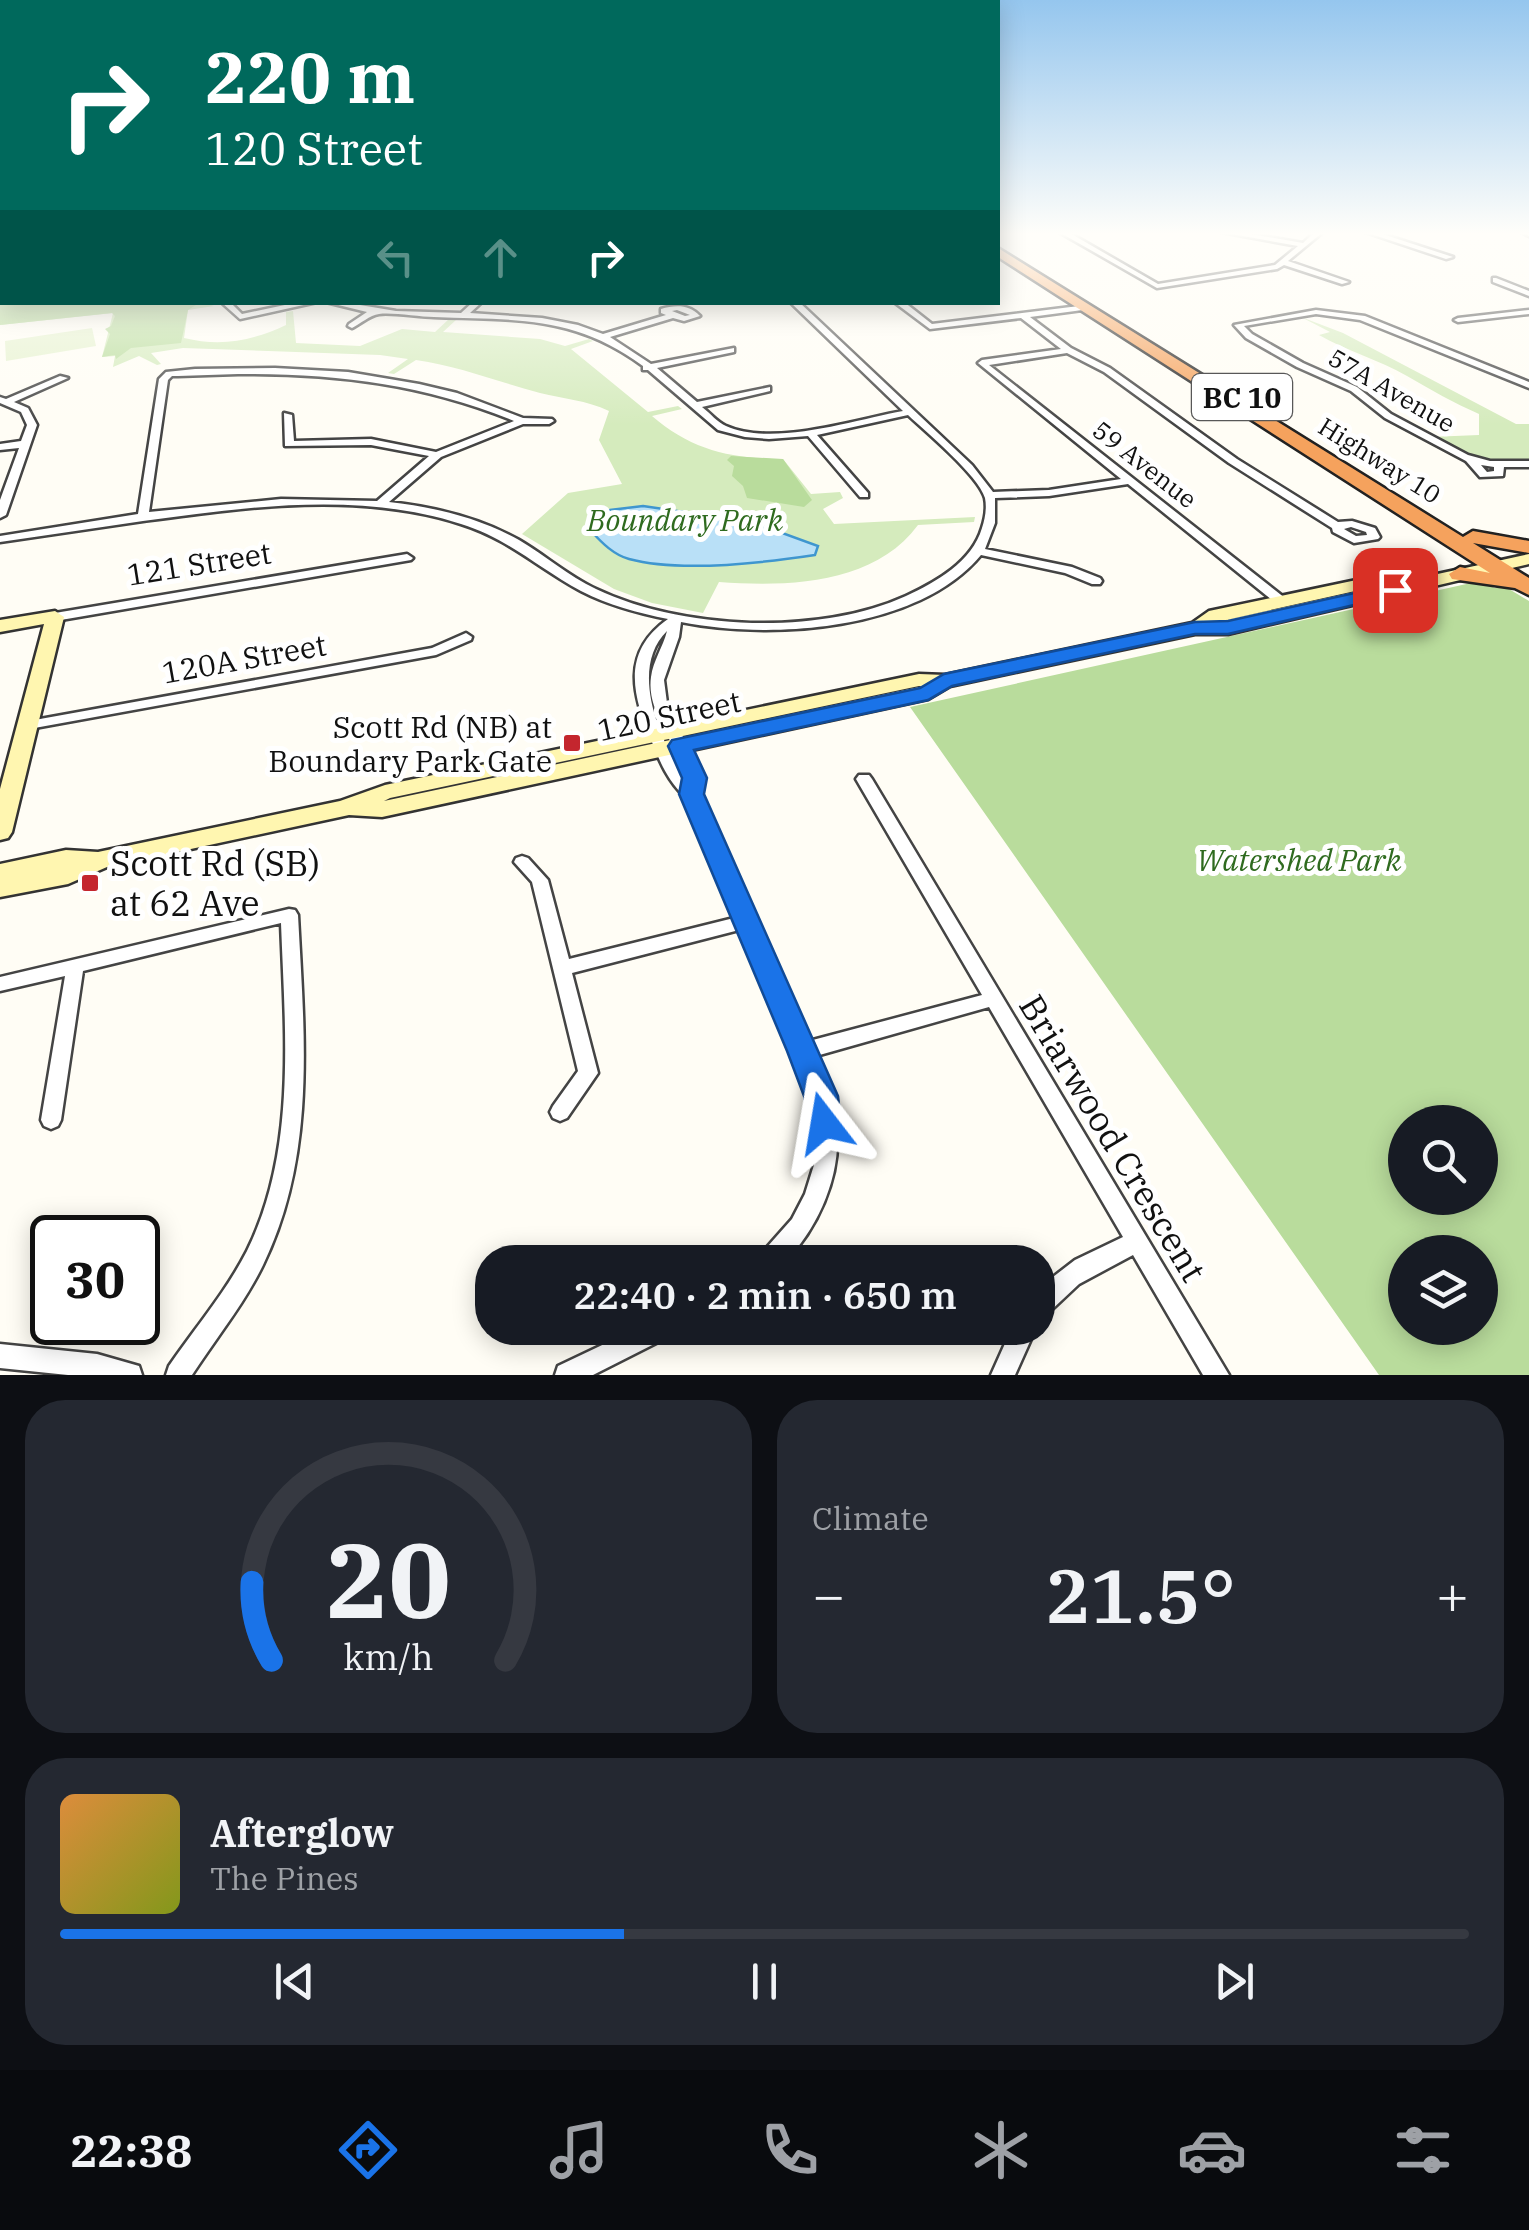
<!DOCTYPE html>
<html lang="en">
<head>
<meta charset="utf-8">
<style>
  :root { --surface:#171b24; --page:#242831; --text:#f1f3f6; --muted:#9ea1a6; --line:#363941; --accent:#1a73e8 }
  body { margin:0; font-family:"IBM Plex Serif",serif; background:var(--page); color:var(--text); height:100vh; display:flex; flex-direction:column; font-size:38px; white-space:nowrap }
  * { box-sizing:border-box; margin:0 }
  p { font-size:32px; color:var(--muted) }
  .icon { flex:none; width:55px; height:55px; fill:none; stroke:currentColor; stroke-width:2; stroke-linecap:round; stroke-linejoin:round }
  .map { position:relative; height:1375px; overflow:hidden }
  .sheet { display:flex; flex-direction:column; gap:25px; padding:25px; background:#0d0f14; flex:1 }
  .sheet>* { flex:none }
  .hud { position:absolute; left:0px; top:0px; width:1000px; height:305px; box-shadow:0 5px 25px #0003; background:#00695c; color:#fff; overflow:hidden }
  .fabs { position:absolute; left:1388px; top:1105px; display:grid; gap:20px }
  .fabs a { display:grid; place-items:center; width:110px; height:110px; border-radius:50%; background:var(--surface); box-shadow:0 5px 25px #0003; font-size:50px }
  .speed { position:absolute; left:30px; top:1215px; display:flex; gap:20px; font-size:50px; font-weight:700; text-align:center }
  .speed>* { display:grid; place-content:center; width:130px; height:130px; border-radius:50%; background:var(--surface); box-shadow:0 5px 25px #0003; line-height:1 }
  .speed .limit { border:5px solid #111; border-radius:15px; background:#fff; color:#111 }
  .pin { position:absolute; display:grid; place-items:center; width:85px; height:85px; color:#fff; margin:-42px; border-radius:20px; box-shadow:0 5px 15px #0006 }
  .me { position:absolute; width:110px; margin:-55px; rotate:346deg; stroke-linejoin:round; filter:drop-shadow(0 0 8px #0008) }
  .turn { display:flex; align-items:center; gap:35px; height:210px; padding:0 40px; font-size:45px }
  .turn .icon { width:130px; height:130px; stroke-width:2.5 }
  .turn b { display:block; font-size:70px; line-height:85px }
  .lanes { display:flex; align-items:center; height:95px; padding:0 40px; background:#0003; justify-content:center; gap:50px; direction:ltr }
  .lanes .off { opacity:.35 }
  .big { font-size:75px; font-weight:600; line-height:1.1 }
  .sheet .widget { flex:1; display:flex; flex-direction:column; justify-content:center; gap:15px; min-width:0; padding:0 35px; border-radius:40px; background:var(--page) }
  .sheet .dial { align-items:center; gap:0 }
  .dial svg { height:260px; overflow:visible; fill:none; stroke:var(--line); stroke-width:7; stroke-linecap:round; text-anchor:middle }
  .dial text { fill:var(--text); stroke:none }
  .song { display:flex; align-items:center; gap:30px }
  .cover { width:120px; height:120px; border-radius:15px; background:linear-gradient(135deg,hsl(30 70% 55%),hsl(70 70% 35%)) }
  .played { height:10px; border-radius:5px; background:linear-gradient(90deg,var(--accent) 40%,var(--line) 40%) }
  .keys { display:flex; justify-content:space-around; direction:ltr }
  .heat { display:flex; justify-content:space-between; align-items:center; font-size:55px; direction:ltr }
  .sheet .tiles { flex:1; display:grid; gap:25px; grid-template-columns:1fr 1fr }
  .widget:last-child { grid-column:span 2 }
  .trip { position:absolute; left:475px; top:1245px; width:580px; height:100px; border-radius:40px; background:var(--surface); box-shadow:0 5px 25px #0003; font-weight:600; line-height:100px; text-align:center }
  .menu { display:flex; height:160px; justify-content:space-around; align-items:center; background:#090b0e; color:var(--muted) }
  .menu .icon { width:70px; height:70px }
  .menu .on { color:var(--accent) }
  .menu b { font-size:45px; color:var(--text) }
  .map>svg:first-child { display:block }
</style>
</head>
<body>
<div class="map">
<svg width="1529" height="1375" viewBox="0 0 1529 1375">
  <rect width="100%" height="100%" fill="#fffdf5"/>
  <path fill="#d5ebbd" d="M0,295L2,302L205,303L214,306L188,310L184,338C221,347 252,341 286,325V312L293,311L296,343L360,346L402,329L435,332L449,319L456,320L443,332L540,339L565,346L589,339L593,341L571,349L648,412L678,406L682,409L652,416C691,450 732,459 783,459L811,494L840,492L843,498L823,509L834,524L975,517L974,522L918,525C874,585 786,587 719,582L703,613L652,603L614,589L522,534L568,493L622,484L599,440L609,411C586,400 564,399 540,393C498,382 459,366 416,360L394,374L388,373L408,359L380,355L183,348L151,353L161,364L157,365L139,356L113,367L115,356L102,357L113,313L0,325Z
    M1301,317L1343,333L1516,424H1529V463C1490,462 1465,454 1430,437L1479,435V414C1454,403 1431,390 1407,376C1379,360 1347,351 1319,335L1330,332Z"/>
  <path fill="#b9dc9c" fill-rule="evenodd" d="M0,295L2,302L196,305L188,310L181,343L131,348L116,359L115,355L102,357L110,334L105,329L111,326L115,316L112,313L0,325Z
    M731,456L783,459L812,500L804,507L747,498L743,486L732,476L734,466L727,460Z
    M1480,581L1495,588L1504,586L1529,601V1375H1379L910,707ZM1405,1122H1480V1198H1405ZM1405,1252H1480V1328H1405Z"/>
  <path fill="#e6f2cf" d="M92,328L96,346L6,361L5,341Z"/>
  <path fill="#b9e0f7" stroke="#3f96cf" stroke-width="2.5" d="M643,506L752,522L818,546L815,555C762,563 681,573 629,559C614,555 602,543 592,532L591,519L610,510Z"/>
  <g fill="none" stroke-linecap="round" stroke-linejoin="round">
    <g stroke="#444" stroke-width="5">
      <path id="street" d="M1059,232H1068L1158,284L1275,265L1298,246L1221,232H1239L1303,243L1315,232H1323L1288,261L1349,282L1342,284L1284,265L1277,269L1157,288Z
        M1365,232H1376L1453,257L1446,259Z
        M0,242H2V246H0Z
        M1496,278L1529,291V296L1493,282V278Z
        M221,302H230L242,314L299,302H317L240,319Z
        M326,302H342L396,311L461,313L473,302H482L470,313L542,318L578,325L603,334L666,315L661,313V309C675,305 689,304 700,316L684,321L673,318L610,337L651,364L734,348V352L657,368L697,402L770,387V391L702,407C710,413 718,423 726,426C773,447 854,420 903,411L790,302H799L972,465L993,492L1049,490L1121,479L978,363L982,360L1061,349L1021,318L930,329L894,302H904L932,324L1087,305L1091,307L1090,309L1030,317L1071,348L1110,368L1237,459L1338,522L1352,521L1375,528L1380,537L1378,539L1354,543L1333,532L1332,528L1229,463L1104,372L1067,353L989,365L1285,598L1287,601L1285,604H1277L1128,484L1049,496L995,498V523L985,549L1072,567L1100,578L1102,581L1100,584H1092L1065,573L981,555C918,631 771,640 681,622L679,637L664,680L667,703L697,767L699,794L758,921L809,1041L982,995L856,779L859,775H869L872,779L1229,1375H1203L1133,1255L1079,1284L1046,1315L1038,1318V1290L1040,1287L1075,1260L1123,1237L989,1007L816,1056C826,1080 836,1106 837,1132C840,1179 817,1229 785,1262H758L761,1254L792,1219L805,1194L814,1165L817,1132L815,1114L805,1079L743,929L572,973L598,1073L567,1118L560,1121L553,1118L550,1112L553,1106L578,1071L532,882L514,862L516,858L522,856L528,858L548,880L569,959L738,917L685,797C668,781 660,762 652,742C632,695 621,652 668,619C638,613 608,605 581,591C538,568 509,539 461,524C360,491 246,507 143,521C96,528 48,535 0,542V536L138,514L159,379L166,372L195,369L275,368L348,372L419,384L457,393L523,418L552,419L554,421L549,424H523L441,457L389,502C434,507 480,518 519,540C545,555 568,576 596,589C682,630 818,636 906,596C936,582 972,562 982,528C985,519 987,508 985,498C978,475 927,433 908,415L817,435L868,493V497H860L808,436L769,439L745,437L718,430L648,370H643V366C575,315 514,320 434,317C419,317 392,312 379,314C370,315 360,324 352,328L348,326L349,324L367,312ZM677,310L690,315L685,316L672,311ZM238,374C334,373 424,384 514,421L436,452L371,439L294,441L292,415L284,413L285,446L371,445L429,456L377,501L281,499L149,512L168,380L172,376H178ZM1351,527L1366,532L1367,535L1356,536L1344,529ZM667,631C663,647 653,661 651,677C646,713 678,743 684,777C659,739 629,668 667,631Z
        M1316,310L1365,316L1529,382V388L1360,320L1316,314L1244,326L1252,334L1303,363L1357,387L1391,414L1468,455L1490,461H1529V467H1504L1503,476L1480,477L1466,461L1385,418L1351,391L1297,367L1246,338L1234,325ZM1481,465L1494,467V471L1487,472Z
        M1529,310V314L1458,322L1454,320L1458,318Z
        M60,376L68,378L14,402L28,408L37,425L6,515L0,518V500L19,448L0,450V444L21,441L27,425L21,412L0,403V397L6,399Z
        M407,554L413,558L411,560L55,621L49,617L55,613Z
        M466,633L472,637L471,640L436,655L29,729L22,725L29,721L432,648Z
        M289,909L295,910L298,915C304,1033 317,1154 263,1265C244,1304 216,1338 192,1375H166L169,1366C195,1328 226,1292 247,1251C297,1150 285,1032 281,923L83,971L61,1120L58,1126L51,1129L44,1126L41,1120L65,976L0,991V977Z
        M638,1328H674L670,1336L593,1375H555L558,1366Z
        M1012,1328H1036L1015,1375H991Z
        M0,1344L97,1354L139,1366L142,1375H68L0,1368Z"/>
    </g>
    <g stroke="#333" stroke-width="5">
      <path id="secondary" d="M1521,232H1529V236Z
        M0,289H2V295H0Z
        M1529,554V564L1228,634H1195L950,686L928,699L382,817L349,815L107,867L68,884L0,897V864L66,850L98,852L340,801L385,785L919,674L945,675L1192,623L1209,611L1385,574L1391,575L1394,579L1391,583L1217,622ZM919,686H924L384,801L390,798Z
        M55,611L64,617L12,832L8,838L0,840V789L44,624L0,632V620Z"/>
    </g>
    <g stroke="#222" stroke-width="5">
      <path id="highway" d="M998,248L1463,537L1473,531L1529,541V553L1473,543L1529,578V595L1515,588L1452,579L1449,574L1460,567L1490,573L998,257Z"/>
    </g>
    <use href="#street" fill="#fff" fill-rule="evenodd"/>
    <use href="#secondary" fill="#fff6b0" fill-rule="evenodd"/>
    <use href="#highway" fill="#f5a25d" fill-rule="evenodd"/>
  </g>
  <linearGradient id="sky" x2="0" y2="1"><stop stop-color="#95c6ee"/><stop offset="0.55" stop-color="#fffefa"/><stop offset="1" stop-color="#fffefa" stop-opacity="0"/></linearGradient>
  <rect width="1529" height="425" fill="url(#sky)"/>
  <path fill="#1a73e8" stroke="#114b97" stroke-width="2.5" d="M1395,584L1405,590L1402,594L1228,634H1195L952,686L928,700L694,750L707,778L704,794L838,1096L841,1123L836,1134L824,1138L812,1134L804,1096L787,1051L679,794L682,778L668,746L672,740L920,688L944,674L1195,622L1228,621Z"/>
  <g fill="#c4262e" stroke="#fff" stroke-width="4">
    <rect x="562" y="733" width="20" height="20" rx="5"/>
    <rect x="80" y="873" width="20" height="20" rx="5"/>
  </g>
  <g text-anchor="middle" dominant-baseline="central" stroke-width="10" stroke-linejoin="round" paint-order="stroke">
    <g font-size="25" fill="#111" stroke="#fff">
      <text transform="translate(1392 390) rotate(30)">57A Avenue</text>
      <text transform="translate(1380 460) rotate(32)">Highway 10</text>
      <text transform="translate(1145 464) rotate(38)">59 Avenue</text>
    </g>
    <rect fill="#fff" stroke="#585858" stroke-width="2.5" x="1192" y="374" width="100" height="46" rx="8"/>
    <g font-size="28" font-weight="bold" fill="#111">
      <text x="1242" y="397">BC 10</text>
    </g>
    <g font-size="30" font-style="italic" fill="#2f6b1f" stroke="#fff">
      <text x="685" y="519">Boundary Park</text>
      <text x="1299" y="859">Watershed Park</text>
    </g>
    <g font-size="30" fill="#111" stroke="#fff">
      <text transform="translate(199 563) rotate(-9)">121 Street</text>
      <text transform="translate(244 658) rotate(-10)">120A Street</text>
      <text transform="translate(669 715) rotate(-12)">120 Street</text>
    </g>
    <g font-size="30" fill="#111" stroke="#fff" text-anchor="end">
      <text x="552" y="726">Scott Rd (NB) at<tspan x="552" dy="34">Boundary Park Gate</tspan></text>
    </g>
    <g font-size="35" fill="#111" stroke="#fff" text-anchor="start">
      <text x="110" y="863">Scott Rd (SB)<tspan x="110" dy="40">at 62 Ave</tspan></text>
    </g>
    <g font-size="35" fill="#111" stroke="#fff">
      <text transform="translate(1113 1138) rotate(59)">Briarwood Crescent</text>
    </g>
  </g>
</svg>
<div class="fabs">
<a><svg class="icon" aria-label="search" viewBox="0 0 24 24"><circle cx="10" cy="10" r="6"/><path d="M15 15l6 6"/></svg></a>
<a><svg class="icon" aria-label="layers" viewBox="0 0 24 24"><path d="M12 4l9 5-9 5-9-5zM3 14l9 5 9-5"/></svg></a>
</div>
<div class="speed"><div class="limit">30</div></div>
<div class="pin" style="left:1395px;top:590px;background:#d93025"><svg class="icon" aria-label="arrive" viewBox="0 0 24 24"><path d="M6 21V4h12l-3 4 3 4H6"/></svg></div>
<svg class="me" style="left:824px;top:1123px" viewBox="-20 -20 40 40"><path d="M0-17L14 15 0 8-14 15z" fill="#1a73e8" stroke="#fff" stroke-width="4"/></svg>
<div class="trip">22:40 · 2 min · 650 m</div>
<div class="hud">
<div class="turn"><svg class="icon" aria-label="right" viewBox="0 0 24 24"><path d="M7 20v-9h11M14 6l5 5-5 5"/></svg><div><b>220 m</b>120 Street</div></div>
<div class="lanes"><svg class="icon off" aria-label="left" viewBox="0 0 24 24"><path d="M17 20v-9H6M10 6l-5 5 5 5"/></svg><svg class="icon off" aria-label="ahead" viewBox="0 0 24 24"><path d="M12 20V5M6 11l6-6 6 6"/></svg><svg class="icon" aria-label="right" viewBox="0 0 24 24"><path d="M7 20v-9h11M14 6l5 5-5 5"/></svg></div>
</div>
</div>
<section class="sheet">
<div class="tiles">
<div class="widget dial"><svg viewBox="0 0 100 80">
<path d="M14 69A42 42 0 1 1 86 69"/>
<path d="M14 69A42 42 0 0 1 8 45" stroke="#1a73e8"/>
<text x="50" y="56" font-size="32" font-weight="700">20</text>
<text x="50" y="72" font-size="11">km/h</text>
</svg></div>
<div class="widget"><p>Climate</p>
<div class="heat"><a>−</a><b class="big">21.5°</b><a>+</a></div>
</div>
<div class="widget">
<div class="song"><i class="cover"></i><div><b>Afterglow</b><p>The Pines</p></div></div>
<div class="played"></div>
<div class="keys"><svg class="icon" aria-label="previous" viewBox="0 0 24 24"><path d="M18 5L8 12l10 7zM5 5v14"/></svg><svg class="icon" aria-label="pause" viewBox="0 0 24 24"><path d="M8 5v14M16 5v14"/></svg><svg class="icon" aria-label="next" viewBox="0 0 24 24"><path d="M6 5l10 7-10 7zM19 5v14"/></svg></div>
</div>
</div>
</section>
<nav class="menu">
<b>22:38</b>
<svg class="icon on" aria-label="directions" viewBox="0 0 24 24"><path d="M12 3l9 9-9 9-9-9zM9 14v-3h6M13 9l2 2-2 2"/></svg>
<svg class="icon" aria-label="music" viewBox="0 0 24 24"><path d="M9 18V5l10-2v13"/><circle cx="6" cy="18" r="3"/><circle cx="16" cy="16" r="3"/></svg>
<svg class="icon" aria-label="phone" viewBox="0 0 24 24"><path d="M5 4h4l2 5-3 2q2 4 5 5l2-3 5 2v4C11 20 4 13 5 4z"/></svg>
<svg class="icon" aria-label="climate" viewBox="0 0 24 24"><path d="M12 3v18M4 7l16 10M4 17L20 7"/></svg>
<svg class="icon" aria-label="car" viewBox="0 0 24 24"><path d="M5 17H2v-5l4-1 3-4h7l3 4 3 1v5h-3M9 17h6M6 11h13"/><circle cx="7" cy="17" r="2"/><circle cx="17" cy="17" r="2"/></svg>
<svg class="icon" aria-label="filters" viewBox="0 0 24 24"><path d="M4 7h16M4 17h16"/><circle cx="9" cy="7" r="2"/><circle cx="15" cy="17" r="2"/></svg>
</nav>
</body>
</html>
